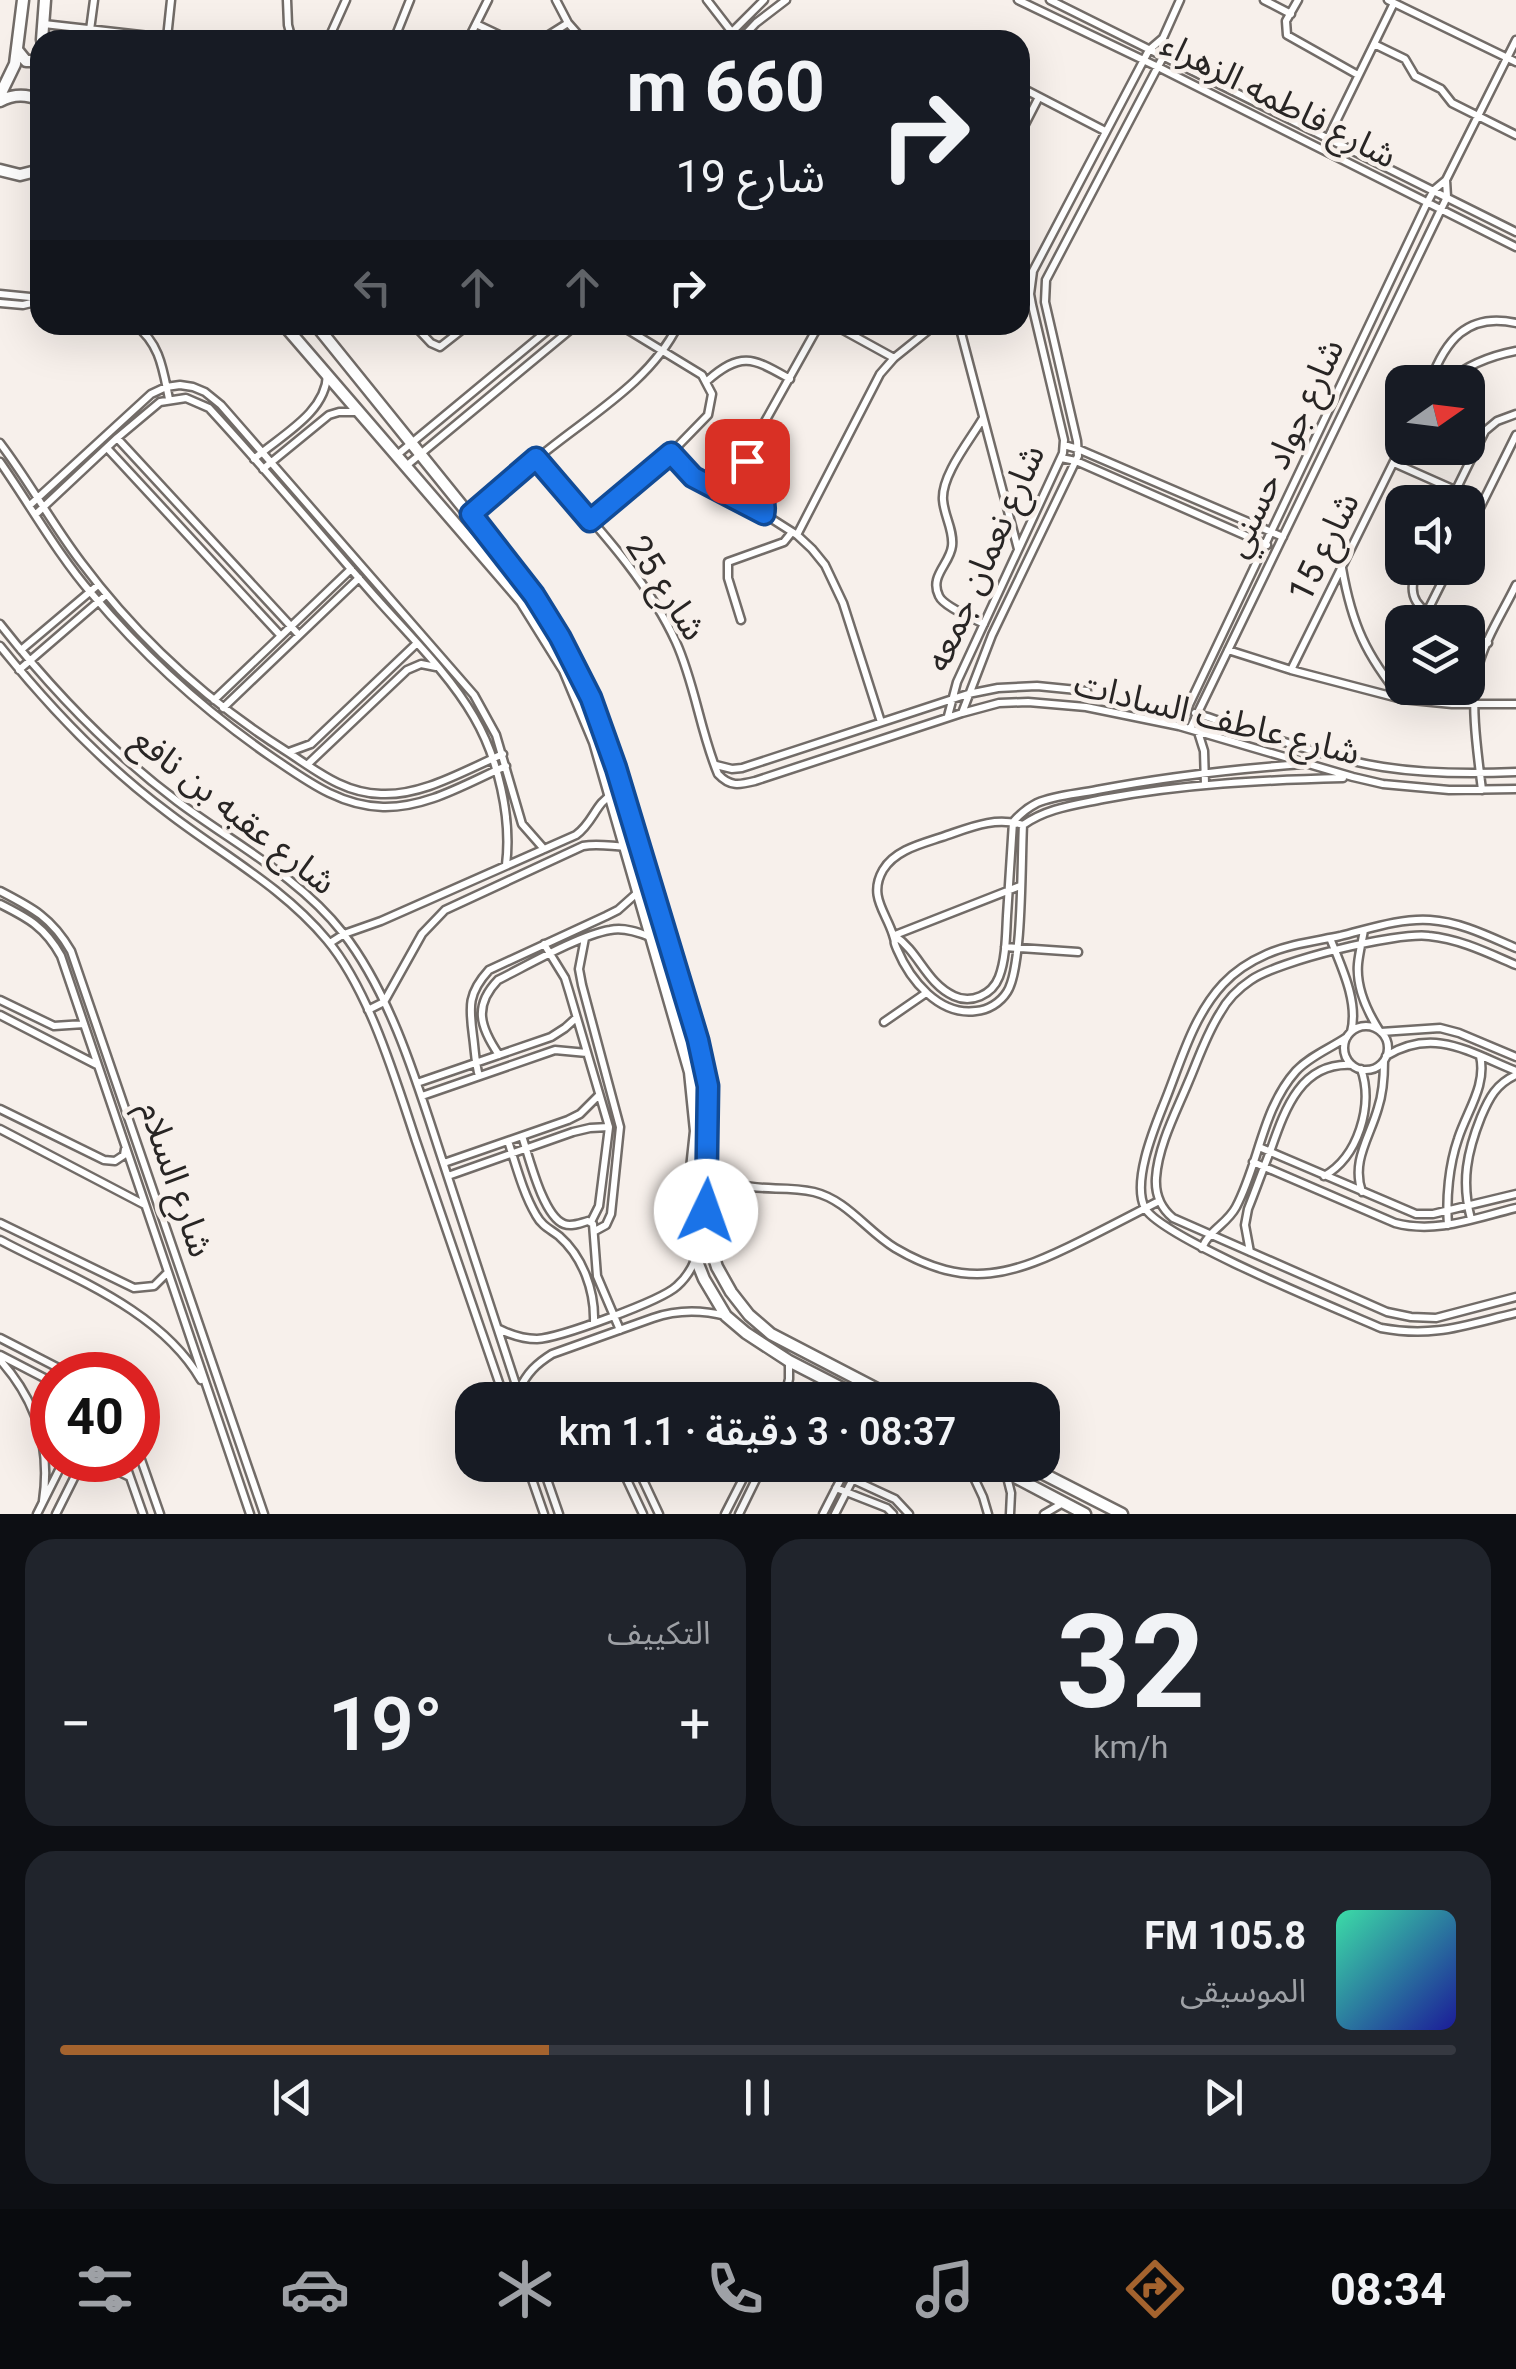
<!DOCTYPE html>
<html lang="ar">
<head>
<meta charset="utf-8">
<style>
  :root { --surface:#171b24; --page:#20242c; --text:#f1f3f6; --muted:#9ea1a6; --line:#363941; --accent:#a4632e }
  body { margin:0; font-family:Roboto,"Noto Sans Arabic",sans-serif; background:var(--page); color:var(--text); direction:rtl; height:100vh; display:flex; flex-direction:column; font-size:38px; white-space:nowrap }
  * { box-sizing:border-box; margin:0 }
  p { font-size:32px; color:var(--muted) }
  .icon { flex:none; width:55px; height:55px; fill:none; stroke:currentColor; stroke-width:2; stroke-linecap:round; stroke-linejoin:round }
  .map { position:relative; height:1514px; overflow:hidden; direction:ltr }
  .details { display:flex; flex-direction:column; gap:25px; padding:25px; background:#0d0f14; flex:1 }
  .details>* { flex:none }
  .hud { position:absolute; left:30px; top:30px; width:1000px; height:305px; border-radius:30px; box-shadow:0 10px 40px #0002; direction:rtl; background:#171b24; color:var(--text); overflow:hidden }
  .needle { width:65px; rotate:76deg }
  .fabs { position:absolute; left:1385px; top:365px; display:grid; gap:20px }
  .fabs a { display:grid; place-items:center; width:100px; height:100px; border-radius:20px; background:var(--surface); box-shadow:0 10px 40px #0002; font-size:50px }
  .speed { position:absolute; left:30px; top:1352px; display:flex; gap:20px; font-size:50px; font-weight:700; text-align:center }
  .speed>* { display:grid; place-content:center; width:130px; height:130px; border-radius:50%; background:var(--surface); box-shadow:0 10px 40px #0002; line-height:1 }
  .speed .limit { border:15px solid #d22; background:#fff; color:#111 }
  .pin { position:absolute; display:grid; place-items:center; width:85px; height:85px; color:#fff; margin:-42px; border-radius:20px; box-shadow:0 5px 15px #0006 }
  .me { position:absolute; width:110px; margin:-55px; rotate:3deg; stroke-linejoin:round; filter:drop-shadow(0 0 8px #0008) }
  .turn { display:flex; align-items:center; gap:35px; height:210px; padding:0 40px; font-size:45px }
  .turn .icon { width:130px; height:130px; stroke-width:2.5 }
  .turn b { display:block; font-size:70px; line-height:85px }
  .lanes { display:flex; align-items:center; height:95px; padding:0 40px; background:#0003; justify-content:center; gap:50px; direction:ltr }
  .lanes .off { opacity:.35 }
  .big { font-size:75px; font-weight:600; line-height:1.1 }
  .details .tile { flex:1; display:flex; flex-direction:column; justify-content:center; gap:15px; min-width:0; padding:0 35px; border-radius:30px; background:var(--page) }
  .details .dial { align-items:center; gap:0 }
  .dial b { font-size:130px; line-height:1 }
  .song { display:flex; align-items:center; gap:30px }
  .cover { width:120px; height:120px; border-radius:15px; background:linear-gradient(135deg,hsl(160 70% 55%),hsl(240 70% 35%)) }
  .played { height:10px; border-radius:5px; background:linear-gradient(90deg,var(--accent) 35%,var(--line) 35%) }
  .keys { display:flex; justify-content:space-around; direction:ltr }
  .heat { display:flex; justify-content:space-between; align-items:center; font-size:55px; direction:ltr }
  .details .tiles { flex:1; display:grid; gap:25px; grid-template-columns:1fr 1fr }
  .tile:last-child { grid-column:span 2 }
  .trip { position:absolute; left:455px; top:1382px; width:605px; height:100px; border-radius:30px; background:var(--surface); box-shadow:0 10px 40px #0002; font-weight:600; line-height:100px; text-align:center; direction:rtl }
  .tab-bar { display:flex; height:160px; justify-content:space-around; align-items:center; background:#090b0e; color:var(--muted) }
  .tab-bar .icon { width:70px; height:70px }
  .tab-bar .selected { color:var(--accent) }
  .tab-bar b { font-size:45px; color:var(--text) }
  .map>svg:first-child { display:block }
</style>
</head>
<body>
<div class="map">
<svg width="1516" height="1514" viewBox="0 0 1516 1514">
  <rect width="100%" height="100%" fill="#f7f0eb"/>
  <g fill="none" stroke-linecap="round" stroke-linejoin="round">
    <g stroke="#726c68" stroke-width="11">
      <path id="street" d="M287,0L288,25L292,40
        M556,0L568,23L583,40
        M707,0L731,31
        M1018,0L1158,67L1516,247
        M1050,0L1516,232
        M1264,0L1291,14
        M1298,0L1286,21L1287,35L1358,75
        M1388,0L1516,62
        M44,24L167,38
        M476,24L510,40
        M90,30L94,0
        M167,38L171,0
        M328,40L346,0
        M394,40L410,0
        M468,40L488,0
        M541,40L568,23
        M724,40L764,0
        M740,40L756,23L786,0
        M1374,44L1405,59L1415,76L1441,89L1452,103L1516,135
        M1020,87L1105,131
        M1020,134L1039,97
        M1328,138L1394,3
        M0,294L40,298
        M0,303L23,305L40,301
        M135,325C160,343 163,370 169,399
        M414,325L431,343L440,347L468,325
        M834,325L894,358
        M959,325L1018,549
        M707,381C742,350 754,359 790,379
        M1430,382C1445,341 1467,312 1516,323
        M1447,382C1467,365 1490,356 1516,351
        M983,418C971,439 941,475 943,500C944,516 954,530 952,546C950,564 929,576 939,596C944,607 973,618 984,624
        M117,438L299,635
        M0,443C29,481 52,524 81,562C137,637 207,701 286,751C317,771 343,793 381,794C423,796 465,770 503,754
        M1064,445L1078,449L1283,537
        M107,448L281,636
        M671,453L693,477L764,514L797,535L812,549L825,565L843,603L881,722
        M397,455L554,325
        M537,458C585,514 645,574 676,642C695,684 700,731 718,774C730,787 739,785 755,781L962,713L999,703L1028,702L1086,707L1179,726L1353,777L1383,784L1449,790L1516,789
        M1061,458L1076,461L1267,545
        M254,459C280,436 326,413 327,375
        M0,462C30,505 58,555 92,594C145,657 206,712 273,758C307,781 340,806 383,807C427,808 467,783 506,766
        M1394,463L1482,502
        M406,466L576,325
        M263,469L329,415L339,412H357
        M1450,502L1485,431L1497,421L1516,414
        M30,505L151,394L166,387L180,385L193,387L205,392L221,405L474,695L496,735L522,824L544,849
        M36,514L117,438L160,402L186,398L209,408C267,471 321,535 377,599C409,635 450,675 474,717C498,758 512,818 506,865
        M471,514C497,492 522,470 549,449C594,413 652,379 678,325
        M764,514C767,490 745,476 748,452L815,332L823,325
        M590,521L671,453L708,415L712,394L702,375L620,325
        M1468,532L1516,435
        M797,535L880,374L894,358L935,325
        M1342,568C1352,625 1366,655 1402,699
        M1418,568C1404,597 1419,611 1445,622
        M1426,614L1449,568
        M741,620L728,578V562L784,542L792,532
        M0,624C52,690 109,750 177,801C233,843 298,876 343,933C392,996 418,1086 443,1162C469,1241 495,1321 521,1400
        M1468,633L1488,643
        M0,646C49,707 104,765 167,812C221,854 282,886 327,940C369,990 395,1078 416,1141C446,1227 475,1314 505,1400
        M21,650L98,585
        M1228,650L1291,670L1402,699L1452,704H1516
        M19,670L106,595
        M1291,670L1402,445
        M214,700L351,569
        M223,708L359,578
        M962,713L992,635L1078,456L1077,441L1045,302L1046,280L1163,57V40
        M1195,713C1256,732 1321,757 1383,767C1428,774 1471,774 1516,772
        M948,716L957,682L1063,453L1064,440L1032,305L1030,294L1033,271L1149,50L1163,38L1180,0
        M1179,726L1427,203L1434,190L1446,180L1516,40
        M1190,729L1447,197L1446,180
        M1198,732L1204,751L1205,784
        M289,752L311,744L416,644
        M307,765L407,670L421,664L436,667
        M716,765L732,769L742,768L968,694L998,688L1037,686L1087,691
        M1482,790C1478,756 1470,704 1477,672C1483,642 1503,612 1516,585
        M1023,825C994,816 969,828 942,837C921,844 895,850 883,870C868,896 886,912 893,935C897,947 892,938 897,949C910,980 939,1016 976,1011C988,1010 1000,1003 1007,992C1023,968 1021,859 1023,825C1047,808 1075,805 1103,799C1183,784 1262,780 1343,778
        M0,891C33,908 52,918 71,951L264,1514
        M0,904C28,918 45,927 61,956L250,1514
        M1364,930C1362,942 1359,953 1358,964C1356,987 1367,1011 1379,1030
        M895,935L1020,886
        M895,936C919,952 926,983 954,996C971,1004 992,995 999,977C1006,959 1006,935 1007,916C1009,884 1011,853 1013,822C1020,814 1027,808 1037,803C1055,795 1078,794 1097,790C1165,777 1234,769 1303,764
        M585,938L579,969L582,985L620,1127L611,1214L606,1225L595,1231
        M1330,938C1341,966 1359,1002 1351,1032
        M330,943L344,934L381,921L576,835C594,822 595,803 613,794
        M544,944L565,978L569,991L609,1127L599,1206L591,1222
        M1005,947L1078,952
        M1516,948C1488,936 1461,922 1430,920C1400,918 1369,929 1340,936C1316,941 1290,944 1267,954C1251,961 1235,971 1223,984C1192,1017 1180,1065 1163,1106C1153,1131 1132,1183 1145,1208C1160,1237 1342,1311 1381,1328C1434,1338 1465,1325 1516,1313
        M1516,965C1488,953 1460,939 1429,936C1396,932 1278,961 1251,980C1239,988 1227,1000 1220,1013C1206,1035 1198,1060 1188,1083C1176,1112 1158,1146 1156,1178C1155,1194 1161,1208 1173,1218L1387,1312L1411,1317L1436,1318L1516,1297
        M0,1000L54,1026L84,1024
        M368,1010L384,1002L422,934L445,910L583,846C602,842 620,849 639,846
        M0,1015L97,1065
        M884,1022L926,993
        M1344 1048a22 22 0 1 1 44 0a22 22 0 1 1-44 0Z
        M1381,1032L1440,1028L1459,1033L1516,1057
        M499,1055C480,1027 473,1006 498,980C528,965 580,935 610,930C624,927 638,932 650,937
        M1386,1056C1434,1027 1469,1052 1516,1071
        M479,1076C475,1063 475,1050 473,1036C469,1006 468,993 489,970L606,916L618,910L637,893
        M417,1083L551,1037L565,1028L576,1018
        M422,1096L555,1050L587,1053
        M0,1109L104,1160L115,1161L124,1155L125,1149
        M0,1129L145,1205
        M522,1136C529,1157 543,1216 564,1224C572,1227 580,1223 588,1221L593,1224L597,1276L620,1330
        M508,1141C516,1165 523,1193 536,1215C542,1226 550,1229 559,1236C583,1257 595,1291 594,1322
        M1259,1147L1416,1214H1433L1516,1194
        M709,1160C738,1201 772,1182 814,1192C847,1200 867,1231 895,1248C968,1291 1013,1275 1083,1240C1109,1227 1134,1214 1159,1201
        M1253,1162L1395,1223C1436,1234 1475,1218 1516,1208
        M444,1163L568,1120L580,1114L598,1096
        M448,1176L573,1132L590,1128L609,1127
        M1324,1176C1358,1157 1374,1105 1361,1069
        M1362,1192C1351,1161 1370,1137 1378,1108C1383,1093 1384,1077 1384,1061
        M706,1211L719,1198L741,1188
        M1471,1219C1461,1182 1467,1152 1481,1117C1489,1098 1496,1084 1516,1075
        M0,1223L134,1288L154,1286L167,1273
        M1448,1225C1446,1198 1449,1165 1458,1139C1467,1111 1487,1085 1480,1056
        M0,1240C70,1277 160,1309 201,1380
        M1202,1248C1210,1229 1227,1224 1236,1207C1259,1164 1262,1109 1296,1071C1310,1056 1331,1048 1347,1037
        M1250,1252L1245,1225L1248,1209C1256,1189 1263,1169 1271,1149C1285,1109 1301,1062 1352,1065
        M499,1329C511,1335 523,1339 537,1339C559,1338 661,1301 677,1286C685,1279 691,1270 695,1260
        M0,1338L72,1375
        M0,1355L52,1382
        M0,1360C36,1400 51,1448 43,1501
        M519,1390C527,1373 536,1364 552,1354L653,1318C676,1310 702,1310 726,1316
        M640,1400C664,1392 683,1386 706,1400
        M784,1400L789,1379V1362
        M799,1400L828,1383
        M138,1451L160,1514
        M124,1460L143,1514
        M82,1462L107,1466L128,1476
        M527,1465L544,1514
        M542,1465L559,1514
        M620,1465L643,1514
        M636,1465L659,1514
        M968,1465L983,1497L988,1514
        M1006,1473L1011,1493L1010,1514
        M843,1475L895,1499L909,1514
        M836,1488L887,1508L893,1514
        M37,1514L64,1460
        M56,1514L83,1460
        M725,1514L750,1465
        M739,1514L763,1465
        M823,1514L848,1465
        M835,1514L860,1465
        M1044,1514L1063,1503"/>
    </g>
    <g stroke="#726c68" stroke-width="15">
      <path id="secondary" d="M42,40L45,0
        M18,51L26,61H34L40,58
        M0,95L15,64L23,0
        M0,101C14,94 26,94 40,100
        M0,170L20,175L40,170
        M284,325L522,601L565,670L595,742L690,1072L696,1131L688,1206L690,1233L696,1259L704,1279L726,1316L746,1333L789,1361L865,1400
        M316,325L534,595L575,665L591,698L616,768L640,846L697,1040L708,1087L706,1211L708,1239L717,1267L731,1292L749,1315L771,1334L898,1400
        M992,1465L1085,1514
        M1026,1465L1122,1514"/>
    </g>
    <use href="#street" stroke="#fff" stroke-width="6"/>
    <use href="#secondary" stroke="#fff" stroke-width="10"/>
  </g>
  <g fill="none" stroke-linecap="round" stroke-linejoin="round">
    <g stroke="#114b97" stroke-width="25">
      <path id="route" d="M706,1211L708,1086L698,1040L616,768L591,698L560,637L534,595L471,514L536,458L590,521L671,453L693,477L764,514C768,493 750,481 747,461"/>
    </g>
    <use href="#route" stroke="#1a73e8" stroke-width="18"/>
  </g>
  <g text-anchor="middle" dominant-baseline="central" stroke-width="9" stroke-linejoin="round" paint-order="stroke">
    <g font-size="35" fill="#282524" stroke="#f7f0eb">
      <text transform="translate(1279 100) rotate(27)">شارع فاطمه الزهراء</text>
      <text transform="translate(1284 448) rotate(-65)">شارع جواد حسني</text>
      <text transform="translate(1324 547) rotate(-64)">شارع 15</text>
      <text transform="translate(985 558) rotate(-66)">شارع نعمان جمعه</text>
      <text transform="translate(666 588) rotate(57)">شارع 25</text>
      <text transform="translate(1217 718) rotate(14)">شارع عاطف السادات</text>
      <text transform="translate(234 811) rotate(38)">شارع عقبه بن نافع</text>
      <text transform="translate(176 1179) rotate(71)">شارع السلام</text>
    </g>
  </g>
</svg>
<div class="fabs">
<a><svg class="needle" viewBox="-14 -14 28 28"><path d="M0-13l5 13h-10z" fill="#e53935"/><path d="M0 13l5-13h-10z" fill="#9ea1a6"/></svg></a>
<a><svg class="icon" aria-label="sound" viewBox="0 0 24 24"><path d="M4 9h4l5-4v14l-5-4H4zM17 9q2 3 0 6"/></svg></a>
<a><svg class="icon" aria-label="layers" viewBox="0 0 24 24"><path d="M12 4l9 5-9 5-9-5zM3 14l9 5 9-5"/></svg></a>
</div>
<div class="speed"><div class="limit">40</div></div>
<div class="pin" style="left:747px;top:461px;background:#d93025"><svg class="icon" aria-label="arrive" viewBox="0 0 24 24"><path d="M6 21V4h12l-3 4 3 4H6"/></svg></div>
<svg class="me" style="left:706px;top:1211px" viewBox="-20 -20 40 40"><circle r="19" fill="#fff"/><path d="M0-13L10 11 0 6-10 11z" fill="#1a73e8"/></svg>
<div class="trip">08:37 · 3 دقيقة · 1.1 km</div>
<div class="hud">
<div class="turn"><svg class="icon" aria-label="right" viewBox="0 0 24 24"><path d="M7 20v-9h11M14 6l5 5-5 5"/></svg><div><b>660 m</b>شارع 19</div></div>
<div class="lanes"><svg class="icon off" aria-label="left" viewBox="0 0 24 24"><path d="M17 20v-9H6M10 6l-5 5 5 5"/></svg><svg class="icon off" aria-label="ahead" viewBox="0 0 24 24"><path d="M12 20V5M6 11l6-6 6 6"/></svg><svg class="icon off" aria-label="ahead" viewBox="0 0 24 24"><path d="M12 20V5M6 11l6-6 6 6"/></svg><svg class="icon" aria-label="right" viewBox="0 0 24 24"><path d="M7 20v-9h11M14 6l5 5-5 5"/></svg></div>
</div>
</div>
<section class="details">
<div class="tiles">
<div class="tile dial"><b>32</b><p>km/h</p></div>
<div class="tile"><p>التكييف</p>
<div class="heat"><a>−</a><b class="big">19°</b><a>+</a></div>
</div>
<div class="tile">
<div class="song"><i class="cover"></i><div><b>105.8 FM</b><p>الموسيقى</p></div></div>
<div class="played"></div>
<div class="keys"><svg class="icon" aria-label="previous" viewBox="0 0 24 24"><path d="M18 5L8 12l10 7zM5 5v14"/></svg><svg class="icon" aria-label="pause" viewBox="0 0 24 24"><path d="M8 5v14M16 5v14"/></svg><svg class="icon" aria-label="next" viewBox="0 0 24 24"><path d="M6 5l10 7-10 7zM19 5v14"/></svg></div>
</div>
</div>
</section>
<nav class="tab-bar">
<b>08:34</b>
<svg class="icon selected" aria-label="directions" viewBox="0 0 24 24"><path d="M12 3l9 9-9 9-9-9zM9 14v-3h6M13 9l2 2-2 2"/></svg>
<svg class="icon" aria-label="music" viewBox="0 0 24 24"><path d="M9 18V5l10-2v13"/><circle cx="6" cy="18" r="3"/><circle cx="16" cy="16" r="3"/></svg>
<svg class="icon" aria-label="phone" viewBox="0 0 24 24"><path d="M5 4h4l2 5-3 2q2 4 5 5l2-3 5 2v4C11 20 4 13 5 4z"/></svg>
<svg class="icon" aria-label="climate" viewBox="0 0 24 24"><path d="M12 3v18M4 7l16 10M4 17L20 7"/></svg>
<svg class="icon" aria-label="car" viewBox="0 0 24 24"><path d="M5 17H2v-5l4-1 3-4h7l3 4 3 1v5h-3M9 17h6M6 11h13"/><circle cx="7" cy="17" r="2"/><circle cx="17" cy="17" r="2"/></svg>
<svg class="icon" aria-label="filters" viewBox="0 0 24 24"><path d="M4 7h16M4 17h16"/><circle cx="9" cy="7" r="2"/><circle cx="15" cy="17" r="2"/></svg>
</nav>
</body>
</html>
